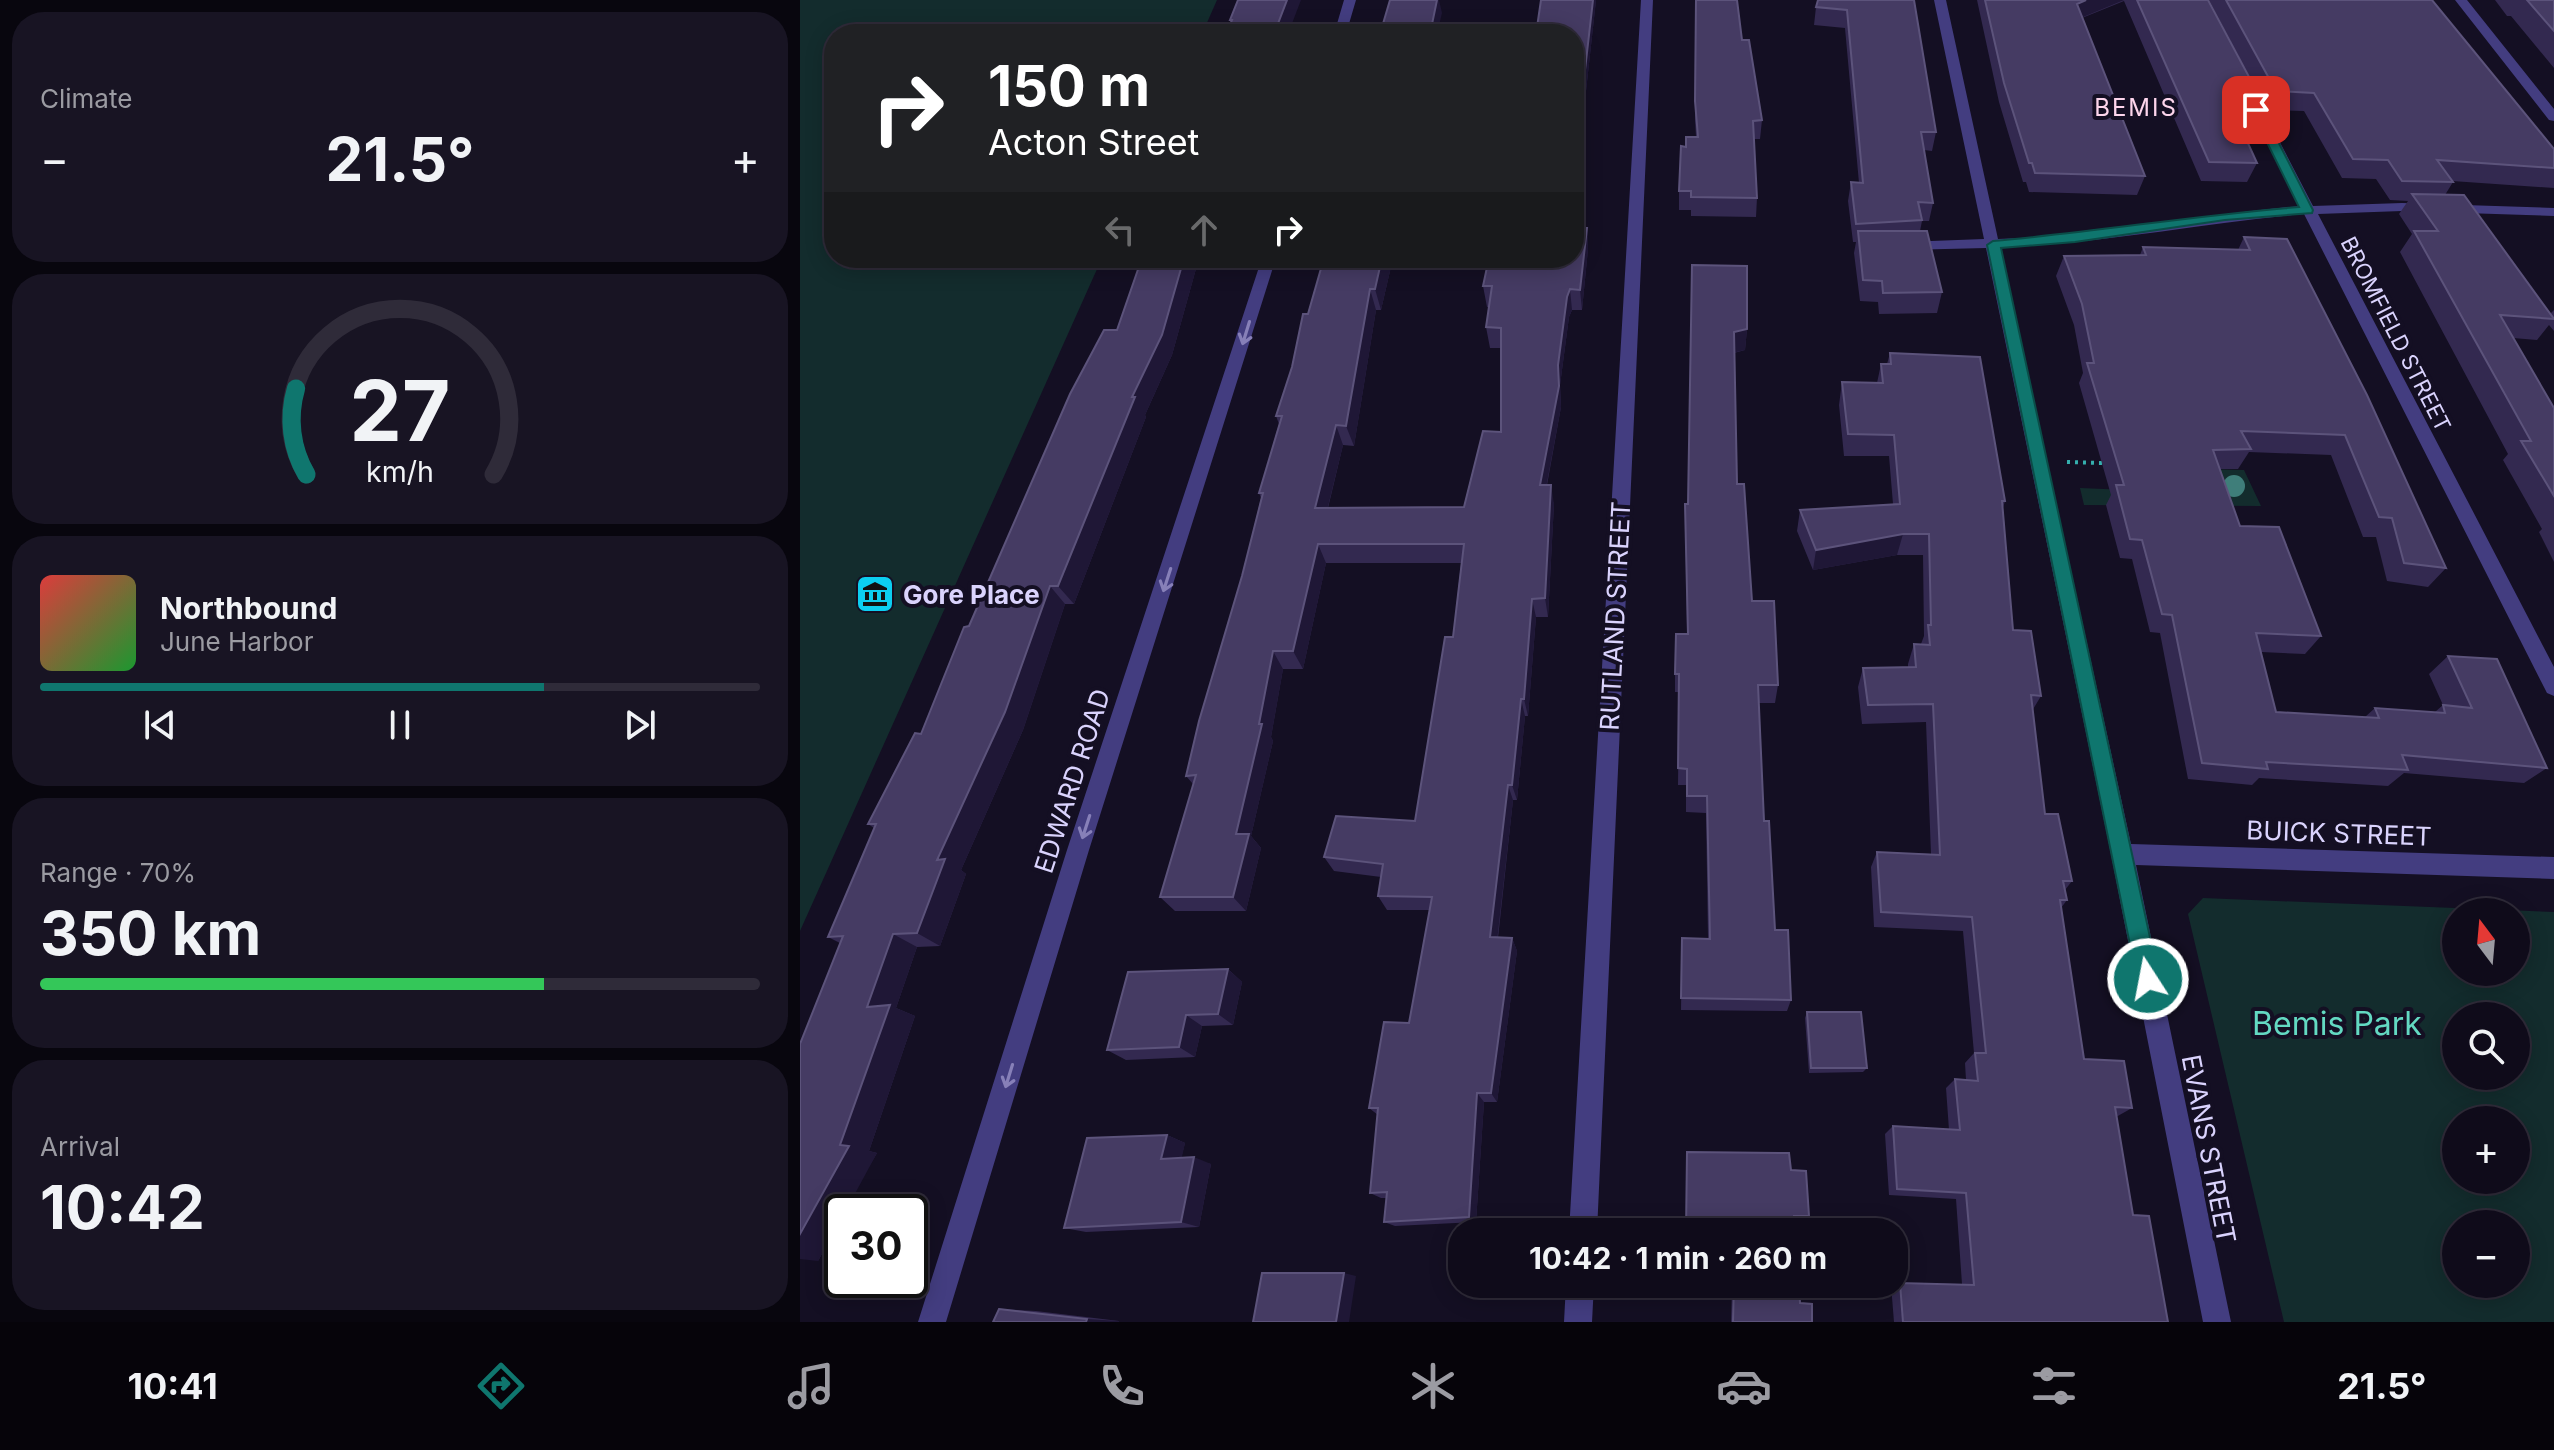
<!DOCTYPE html>
<html lang="en">
<head>
<meta charset="utf-8">
<style>
  :root { --surface:#0f0b1a; --page:#181423; --text:#f1f3f6; --muted:#9b9ba2; --line:#2f2b39; --accent:#0f766e }
  body { margin:0; font-family:Inter,sans-serif; background:var(--page); color:var(--text); height:100vh; display:flex; flex-direction:column; font-size:30px; white-space:nowrap }
  * { box-sizing:border-box; margin:0 }
  p { font-size:26px; color:var(--muted) }
  .icon { flex:none; width:44px; height:44px; fill:none; stroke:currentColor; stroke-width:2; stroke-linecap:round; stroke-linejoin:round }
  .map { position:relative; flex:1; overflow:hidden }
  .details { display:flex; flex-direction:column; gap:12px; padding:12px; background:#08060e; width:800px }
  .details>* { flex:none }
  .hud { position:absolute; left:24px; top:24px; width:760px; height:244px; border-radius:32px; box-shadow:0 4px 20px #0003,0 0 0 2px var(--line); background:#202124; color:#fff; overflow:hidden }
  .needle { width:52px; rotate:344deg }
  .tools { position:absolute; left:1642px; top:898px; display:grid; gap:16px }
  .tools a { display:grid; place-items:center; width:88px; height:88px; border-radius:50%; background:var(--surface); box-shadow:0 4px 20px #0003,0 0 0 2px var(--line); font-size:40px }
  .speed { position:absolute; left:24px; top:1194px; display:flex; gap:16px; font-size:40px; font-weight:700; text-align:center }
  .speed>* { display:grid; place-content:center; width:104px; height:104px; border-radius:50%; background:var(--surface); box-shadow:0 4px 20px #0003,0 0 0 2px var(--line); line-height:1 }
  .speed .limit { border:4px solid #111; border-radius:12px; background:#fff; color:#111 }
  .pin { position:absolute; display:grid; place-items:center; width:68px; height:68px; color:#fff; margin:-34px; border-radius:16px; box-shadow:0 4px 12px #0006 }
  .me { position:absolute; width:88px; margin:-44px; rotate:349deg; stroke-linejoin:round; filter:drop-shadow(0 0 6px #0008) }
  .turn { display:flex; align-items:center; gap:28px; height:168px; padding:0 32px; font-size:36px }
  .turn .icon { width:104px; height:104px; stroke-width:2.5 }
  .turn b { display:block; font-size:56px; line-height:68px }
  .lanes { display:flex; align-items:center; height:76px; padding:0 32px; background:#0003; justify-content:center; gap:40px; direction:ltr }
  .lanes .off { opacity:.35 }
  .big { font-size:60px; font-weight:700; line-height:1.1 }
  .details .tile { flex:1; display:flex; flex-direction:column; justify-content:center; gap:12px; min-width:0; padding:0 28px; border-radius:32px; background:var(--page) }
  .details .dial { align-items:center; gap:0 }
  .dial svg { height:208px; overflow:visible; fill:none; stroke:var(--line); stroke-width:7; stroke-linecap:round; text-anchor:middle }
  .dial text { fill:var(--text); stroke:none }
  .song { display:flex; align-items:center; gap:24px }
  .cover { width:96px; height:96px; border-radius:12px; background:linear-gradient(135deg,hsl(0 70% 55%),hsl(130 70% 35%)) }
  .played { height:8px; border-radius:4px; background:linear-gradient(90deg,var(--accent) 70%,var(--line) 70%) }
  .keys { display:flex; justify-content:space-around; direction:ltr }
  .heat { display:flex; justify-content:space-between; align-items:center; font-size:44px; direction:ltr }
  .charge { height:12px; border-radius:6px; background:linear-gradient(90deg,#34c759 70%,var(--line) 0) }
  .trip { position:absolute; left:648px; top:1218px; width:460px; height:80px; border-radius:32px; background:var(--surface); box-shadow:0 4px 20px #0003,0 0 0 2px var(--line); font-weight:700; line-height:80px; text-align:center }
  .dock { display:flex; height:128px; justify-content:space-around; align-items:center; background:#06040a; color:var(--muted) }
  .dock .icon { width:56px; height:56px }
  .dock .current { color:var(--accent) }
  .dock b { font-size:36px; color:var(--text) }
  main { display:flex; flex:1; min-height:0 }
  .map>svg:first-child { display:block }
</style>
</head>
<body>
<main>
<section class="details">
<div class="tile"><p>Climate</p>
<div class="heat"><a>−</a><b class="big">21.5°</b><a>+</a></div>
</div>
<div class="tile dial"><svg viewBox="0 0 100 80">
<path d="M14 69A42 42 0 1 1 86 69"/>
<path d="M14 69A42 42 0 0 1 10 36" stroke="#0f766e"/>
<text x="50" y="56" font-size="32" font-weight="700">27</text>
<text x="50" y="72" font-size="11">km/h</text>
</svg></div>
<div class="tile">
<div class="song"><i class="cover"></i><div><b>Northbound</b><p>June Harbor</p></div></div>
<div class="played"></div>
<div class="keys"><svg class="icon" aria-label="previous" viewBox="0 0 24 24"><path d="M18 5L8 12l10 7zM5 5v14"/></svg><svg class="icon" aria-label="pause" viewBox="0 0 24 24"><path d="M8 5v14M16 5v14"/></svg><svg class="icon" aria-label="next" viewBox="0 0 24 24"><path d="M6 5l10 7-10 7zM19 5v14"/></svg></div>
</div>
<div class="tile"><p>Range · 70%</p><b class="big">350 km</b><div class="charge"></div></div>
<div class="tile"><p>Arrival</p><b class="big">10:42</b></div>
</section>
<div class="map">
<svg width="1754" height="1322" viewBox="0 0 1754 1322">
  <rect width="100%" height="100%" fill="#140f23"/>
  <path fill="#132c2d" fill-rule="evenodd" d="M0,0H417L402,34H34V258H302L0,931Z
    M1400,469L1444,470L1461,506L1284,505L1280,488L1399,493Z
    M1403,898L1754,912V1322H1484L1388,914ZM1716,912V972H1656V912ZM1656,1016H1716V1076H1656ZM1716,1120V1180H1656V1120ZM1716,1224V1284H1656V1224Z"/>
  <g fill="none" stroke-linecap="round" stroke-linejoin="round">
    <path stroke="#35afae" stroke-width="4" stroke-dasharray="3 5" stroke-linecap="butt" d="M1267,462L1303,463"/>
    <path fill="#433d80" fill-rule="evenodd" d="M544,0H556L546,34H534Z
      M841,0H853L797,1232H769Z
      M1134,0H1146L1198,239C1299,236 1399,215 1500,206L1433,75L1439,71L1445,75L1513,206L1602,203L1754,208V216L1602,211L1518,214L1754,667V696L1747,693L1504,214C1403,223 1301,244 1200,247L1331,844L1754,857V879L1336,865L1431,1322H1403L1311,854L1186,248L1105,250L1098,246L1105,242L1184,239Z
      M1655,0H1667L1754,109V121L1749,120Z
      M462,258H476L289,850L146,1322H118L267,850Z
      M766,1284H794L792,1322H764Z"/>
  </g>
  <circle fill="#3f7e7a" cx="1434" cy="486" r="11"/>
  <path fill="#332950" d="M741,0H796L786,91V170H780L774,203V34Z
    M896,0L942,40L962,120L960,139H954L957,198L956,217L891,216V210H879V191L886,147L896,137L895,120Z
    M1114,0L1136,132L1132,151L1124,150L1133,203L1129,221H1122L1120,231L1142,292L1137,313L1079,314L1078,302L1060,301L1054,253L1056,242H1053L1048,201L1051,182L1059,183L1045,28L1014,25L1016,7Z
    M1177,0H1408L1456,90L1447,109H1439L1435,116L1457,163L1447,182L1401,181L1324,1L1282,18L1345,176L1337,195L1229,192L1226,182H1223L1199,102Z
    M1409,0H1632L1754,149V188L1652,181L1653,182L1645,195L1750,314L1754,310V331L1749,325L1737,340L1713,338L1754,408V562L1739,532L1742,529L1703,460L1708,454L1600,252L1612,234L1599,214L1608,201L1590,200L1576,179L1542,178L1504,111L1467,110Z
    M1695,0H1754V68L1711,16H1707Z
    M779,228H787L788,249L782,310H772L769,317L760,385L761,407L747,485L754,504L748,617H736L728,716H725L717,800H713L698,938H712L717,951L697,1102H684L676,1222L595,1226L584,1222L587,1198H581L570,1193L578,1115L569,1108L609,1023L630,910H587L578,896L581,877L534,871L524,857L615,821L653,637L661,563H526L503,669H483L471,737L473,741L451,836L461,848L446,911H375L360,897L393,784L386,776L442,576L461,498L459,493L479,424L476,416L492,367L524,258H593L581,310H576L554,446L543,445L528,508L664,507L701,432V348H690L686,327L689,307H687L683,286Z
    M1444,237L1646,568L1628,587L1587,581L1576,537H1563L1531,455L1449,452L1438,469H1419L1440,526L1521,636L1505,654L1461,652L1476,712L1565,717L1575,708L1635,712L1643,705L1629,674L1648,656L1747,768L1724,783L1604,773L1588,786L1459,778L1452,785L1388,779L1360,633L1350,632L1332,559L1320,558L1306,505L1311,495L1279,383L1283,373L1274,325L1256,276L1264,256L1340,255L1343,247L1438,250Z
    M342,258H399L372,355L345,415L346,417L274,604H265L223,730L161,870L166,874L140,946L117,947L96,1008L115,1016L69,1151L77,1153L42,1212V1217L18,1261L40,943L28,937L74,828L68,824L121,734L169,626L317,330Z
    M892,265L947,329L945,350L934,353L937,484L952,601L978,685L975,703H959L964,821L975,930L991,1000L987,1011L881,1010L882,938L908,939L906,813L886,812V785H878L879,692H875V674L887,634L885,504H888Z
    M1090,353L1205,501L1203,508L1213,630L1241,696L1232,711L1245,814L1272,881L1265,890L1267,900L1261,908L1284,1059L1332,1108L1316,1117L1333,1215L1368,1322H1094L1091,1285L1100,1283L1162,1284L1156,1199L1089,1195L1085,1134L1093,1126L1149,1130L1146,1088L1155,1079L1166,1080L1165,1063L1174,1053L1163,931L1074,927L1071,867L1077,852L1131,854L1126,722L1062,724L1058,687L1063,668L1108,667V664L1114,644H1121L1124,636L1123,555H1097L1013,570L997,531L1000,510L1093,504L1089,456H1044L1039,405L1042,382L1077,383L1081,364H1087Z
    M428,969L442,982L433,1025L402,1026L395,1057L326,1060L307,1050Z
    M1007,1012L1067,1068L1063,1072L1009,1073L1005,1018Z
    M367,1135L385,1143L381,1158L411,1164L399,1227L286,1232L264,1228Z
    M991,1170L1009,1216L1005,1220H994Z
    M932,1284H999L1000,1303L1012,1322H931Z
    M199,1309L236,1311L319,1321V1322H193Z"/>
  <path fill="#1f1736" d="M487,0H501L488,34H474Z
    M637,0H639L642,13L637,34H630Z
    M793,0H796L786,91V170L785,149V70Z
    M1286,0H1324L1271,22L1277,4Z
    M779,149L780,170L774,203V172Z
    M787,228L788,249L782,310L780,290Z
    M384,258H399L372,355L345,415L346,417L274,604L258,586Z
    M582,258H593L581,310L575,289Z
    M570,289L576,310L554,446L546,426Z
    M770,289L772,310L769,317L760,385L761,407L743,504L740,485L767,297Z
    M947,329L945,350L932,353L934,332Z
    M536,425L543,445L523,527L515,508Z
    M751,485L754,504L748,617L745,598Z
    M1103,534L1097,555L1013,570L1016,550Z
    M518,544L526,563L503,669L493,651Z
    M250,586L265,604L223,730L161,870L166,874L140,946L117,933L137,860Z
    M732,599L736,617L728,716L724,699Z
    M473,651L483,669L471,737L473,741L451,836L461,848L446,911L433,897L436,834Z
    M721,699L725,716L717,800L712,785Z
    M708,785L713,800L696,950L690,937Z
    M93,934L117,947L96,1008L115,1016L69,1151L77,1153L45,1212H42V1217L18,1261L0,1259V1234L40,1145L67,1007Z
    M712,938L717,951L697,1102L691,1093Z
    M428,969L442,982L433,1025L418,1014Z
    M386,1015L402,1026L395,1057L379,1047Z
    M677,1093L684,1102L676,1222L669,1217Z
    M367,1135L385,1143L380,1166L361,1159Z
    M394,1157L411,1164L399,1227L381,1222Z
    M544,1273L556,1276L549,1322H536Z
    M287,1319L319,1321V1322H286Z"/>
  <path fill="#453b63" stroke="#5c537b" stroke-width="2" d="M438,0H487L474,34H426L432,20H430Z
    M590,0H637L630,34H580Z
    M741,0H793L785,70V149H779L774,172V34H736Z
    M896,0H937L942,40H949L962,120L953,121L957,198L891,197V191H879L881,146L886,147V137H898L895,101Z
    M1018,0H1114L1136,132H1121L1133,203L1118,202L1122,220L1056,224L1051,182L1063,183L1047,10L1016,7Z
    M1185,0H1286L1277,4L1345,176L1235,173L1232,163H1229L1204,83Z
    M1337,0H1408L1456,90H1440L1444,98L1427,97L1457,163L1409,162Z
    M1426,0H1632L1754,149V168L1637,160L1653,182L1602,181L1588,160L1553,159L1514,93L1476,91Z
    M1727,0H1754V31Z
    M1612,194L1664,195L1754,319L1700,315L1754,408V496L1721,441H1731L1614,231H1638Z
    M774,221H778L777,228H787L780,290L770,289L767,297L758,365L759,386L740,485H751L745,598L732,599L724,699H721L712,785H708L690,937L712,938L691,1093H677L669,1217L584,1222L587,1192L570,1193L578,1108H569L584,1022L609,1023L632,897L578,896L583,864L524,857L536,816L615,821L645,637H653L664,544H518L493,651H473L459,724H462L436,834H449L433,897H360L396,775L386,776L399,721L442,576L463,493H459L482,416H476L492,367L503,314H508L524,258H582L575,289H570L546,426L536,425L515,508L664,507L683,431L701,432V328L686,327L692,286H683L689,258H774Z
    M1058,231H1127L1142,292L1083,293L1082,281L1063,280Z
    M1444,237L1487,239L1567,395L1646,568L1604,563L1592,518L1579,517L1545,435L1441,431L1451,449L1413,450L1440,526L1479,527L1521,636L1456,633L1476,712L1579,718L1575,708L1645,713L1643,705L1672,708L1648,656L1697,659L1747,768L1602,755L1608,770L1466,762L1468,769L1402,763L1372,615L1362,614L1342,540L1330,539L1316,485H1324L1287,363H1294L1282,304L1264,256L1346,255L1343,247L1450,250Z
    M342,258H384L362,335L332,397H335L258,586H250L205,712L137,860L145,859L117,933L93,934L67,1007L90,1005L40,1145L49,1146L0,1234V1044L43,936L28,937L76,824H68L115,733L121,734L164,627L169,626L270,394L304,330H317Z
    M892,265L947,266V329L934,332L937,484H944L952,601H974L978,685H958L964,821H969L975,930H988L991,1000L881,998L882,938L910,939L907,796H887V769L878,768L879,674H875L876,634H888L885,504H888Z
    M1090,353L1180,357L1205,501H1202L1213,630L1231,631L1241,696L1231,695L1245,814H1258L1272,881H1263L1267,900H1260L1284,1059L1324,1061L1332,1108L1315,1107L1333,1215L1349,1216L1368,1322H1103L1100,1283L1174,1285L1166,1193L1097,1189L1093,1126L1160,1130L1155,1079L1178,1081L1175,1053H1186L1172,917L1081,912L1077,852L1140,855L1133,704L1068,705L1063,668L1116,667L1114,644L1130,645L1128,625H1131L1129,534H1103L1016,550L1000,510L1100,504L1094,435L1048,434L1042,382L1083,383L1081,364H1091Z
    M428,969L418,1014L386,1015L379,1047L307,1050L328,972Z
    M1007,1012H1061L1067,1068H1011Z
    M367,1135L361,1159L394,1157L381,1222L264,1228L287,1138Z
    M887,1152L989,1153L991,1170L1006,1171L1009,1216H994L995,1232H886Z
    M462,1273H544L536,1322H453Z
    M934,1284H999L1000,1303L1012,1304V1322H933Z
    M199,1309L287,1319L286,1322H193Z"/>
  <defs><path id="oneway-shaft" d="M-6 0H5M1.5-3L5.5 0L1.5 3" fill="none" stroke-width="1.6" stroke-linecap="round" stroke-linejoin="round" transform="scale(2)"/></defs>
  <g stroke="#8780b8">
    <use href="#oneway-shaft" transform="translate(446 333) rotate(107)"/>
    <use href="#oneway-shaft" transform="translate(367 580) rotate(108)"/>
    <use href="#oneway-shaft" transform="translate(286 827) rotate(108)"/>
    <use href="#oneway-shaft" transform="translate(209 1076) rotate(107)"/>
  </g>
  <path fill="#0f766e" stroke="#0a4d48" stroke-width="2" d="M1456,107L1462,110L1513,210L1512,213L1425,220L1275,242L1201,248L1359,979L1355,987L1348,990L1340,987L1337,979L1187,245L1193,241C1296,232 1397,215 1499,207L1451,110Z"/>
  <defs>
    <g id="museum-square" transform="scale(2)"><rect x="-9" y="-9" width="18" height="18" rx="4" fill="#0ccef0" stroke="#140f23"/><path d="M0-6L6-3V-2H-6V-3ZM-5-1h2V3h-2ZM-1-1h2V3h-2ZM3-1h2V3H3ZM-6 4H6V6H-6Z" fill="#111"/></g>
  </defs>
  <g fill-rule="evenodd">
    <use href="#museum-square" x="75" y="594"/>
  </g>
  <g text-anchor="middle" dominant-baseline="central" stroke-width="8" stroke-linejoin="round" paint-order="stroke">
    <g font-size="22" fill="#dad3fd" stroke="#140f23">
      <text transform="translate(1596 334) rotate(63)">BROMFIELD STREET</text>
    </g>
    <g font-size="24" letter-spacing="2" fill="#fdd5ec" stroke="#140f23">
      <text x="1336" y="107">BEMIS</text>
    </g>
    <g font-size="26" font-weight="bold" fill="#dad3fd" stroke="#140f23" text-anchor="start">
      <text x="103" y="594">Gore Place</text>
    </g>
    <g font-size="26" fill="#dad3fd" stroke="#140f23">
      <text transform="translate(815 616) rotate(-87)">RUTLAND STREET</text>
      <text transform="translate(272 781) rotate(-72)">EDWARD ROAD</text>
      <text transform="translate(1539 833) rotate(2)">BUICK STREET</text>
      <text transform="translate(1409 1149) rotate(79)">EVANS STREET</text>
    </g>
    <g font-size="32" fill="#63d9c2" stroke="#140f23">
      <text x="1537" y="1023">Bemis Park</text>
    </g>
  </g>
</svg>
<div class="tools">
<a><svg class="needle" viewBox="-14 -14 28 28"><path d="M0-13l5 13h-10z" fill="#e53935"/><path d="M0 13l5-13h-10z" fill="#9b9ba2"/></svg></a>
<a><svg class="icon" aria-label="search" viewBox="0 0 24 24"><circle cx="10" cy="10" r="6"/><path d="M15 15l6 6"/></svg></a>
<a>+</a>
<a>−</a>
</div>
<div class="speed"><div class="limit">30</div></div>
<div class="pin" style="left:1456px;top:110px;background:#d93025"><svg class="icon" aria-label="arrive" viewBox="0 0 24 24"><path d="M6 21V4h12l-3 4 3 4H6"/></svg></div>
<svg class="me" style="left:1348px;top:979px" viewBox="-20 -20 40 40"><circle r="17" fill="#0f766e" stroke="#fff" stroke-width="3"/><path d="M0-11L8 9 0 5-8 9z" fill="#fff"/></svg>
<div class="trip">10:42 · 1 min · 260 m</div>
<div class="hud">
<div class="turn"><svg class="icon" aria-label="right" viewBox="0 0 24 24"><path d="M7 20v-9h11M14 6l5 5-5 5"/></svg><div><b>150 m</b>Acton Street</div></div>
<div class="lanes"><svg class="icon off" aria-label="left" viewBox="0 0 24 24"><path d="M17 20v-9H6M10 6l-5 5 5 5"/></svg><svg class="icon off" aria-label="ahead" viewBox="0 0 24 24"><path d="M12 20V5M6 11l6-6 6 6"/></svg><svg class="icon" aria-label="right" viewBox="0 0 24 24"><path d="M7 20v-9h11M14 6l5 5-5 5"/></svg></div>
</div>
</div>
</main>
<nav class="dock">
<b>10:41</b>
<svg class="icon current" aria-label="directions" viewBox="0 0 24 24"><path d="M12 3l9 9-9 9-9-9zM9 14v-3h6M13 9l2 2-2 2"/></svg>
<svg class="icon" aria-label="music" viewBox="0 0 24 24"><path d="M9 18V5l10-2v13"/><circle cx="6" cy="18" r="3"/><circle cx="16" cy="16" r="3"/></svg>
<svg class="icon" aria-label="phone" viewBox="0 0 24 24"><path d="M5 4h4l2 5-3 2q2 4 5 5l2-3 5 2v4C11 20 4 13 5 4z"/></svg>
<svg class="icon" aria-label="climate" viewBox="0 0 24 24"><path d="M12 3v18M4 7l16 10M4 17L20 7"/></svg>
<svg class="icon" aria-label="car" viewBox="0 0 24 24"><path d="M5 17H2v-5l4-1 3-4h7l3 4 3 1v5h-3M9 17h6M6 11h13"/><circle cx="7" cy="17" r="2"/><circle cx="17" cy="17" r="2"/></svg>
<svg class="icon" aria-label="filters" viewBox="0 0 24 24"><path d="M4 7h16M4 17h16"/><circle cx="9" cy="7" r="2"/><circle cx="15" cy="17" r="2"/></svg>
<b>21.5°</b>
</nav>
</body>
</html>
